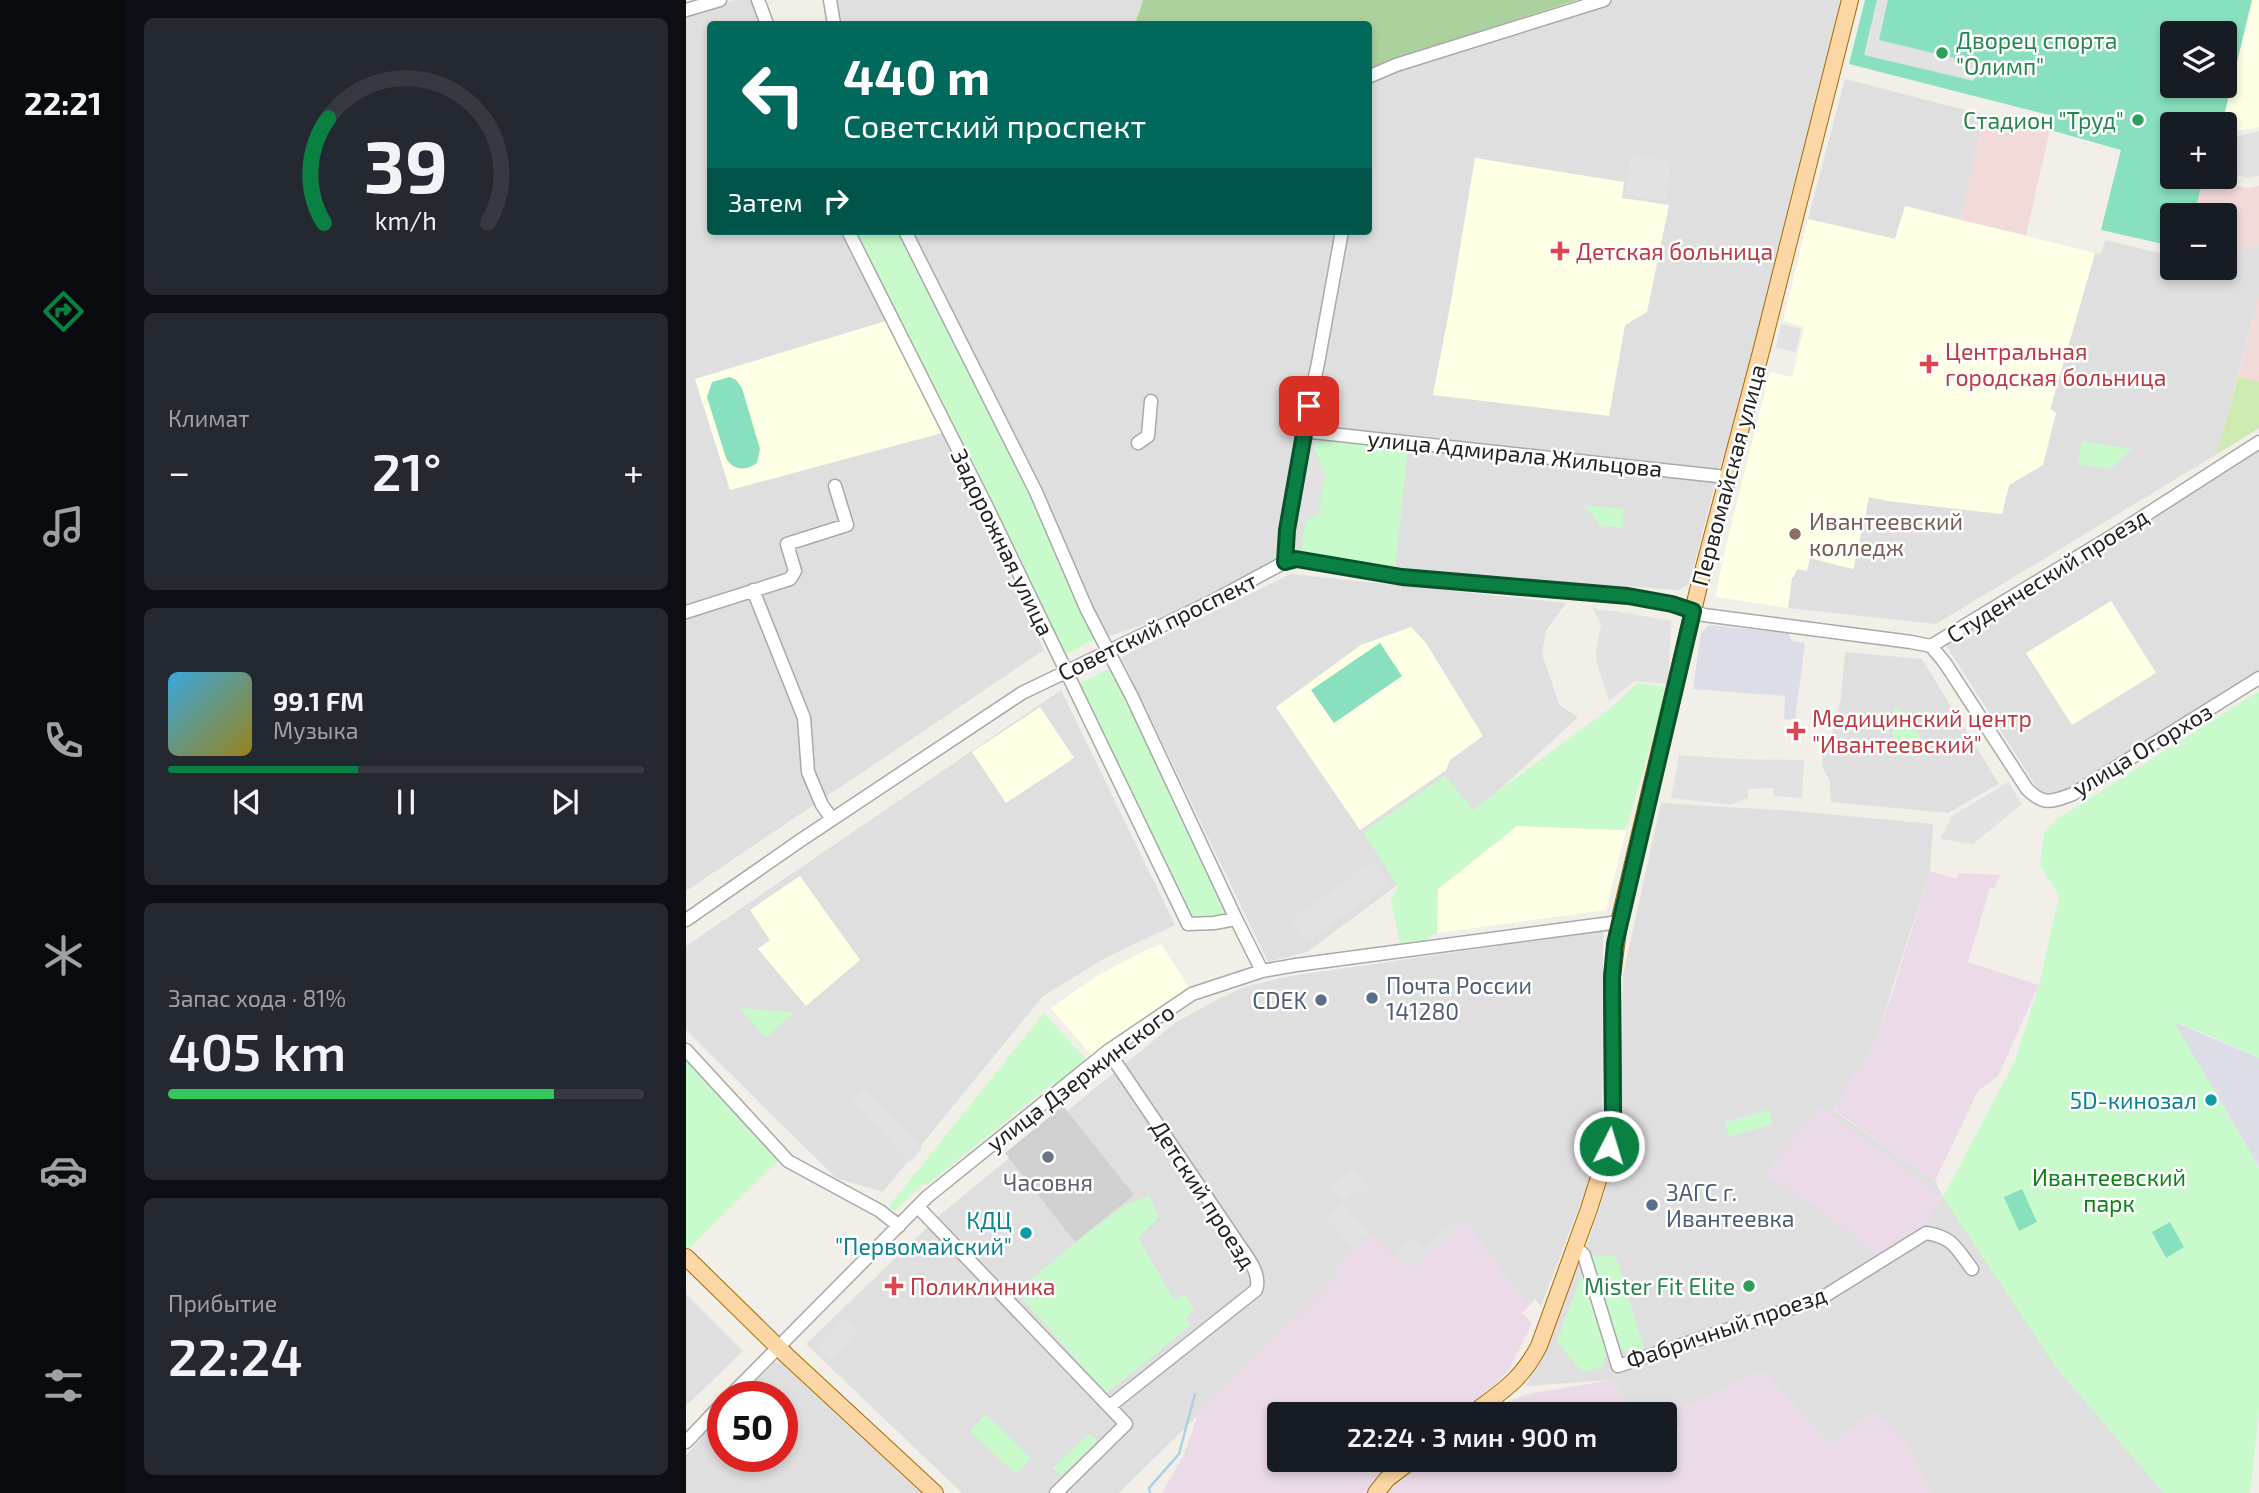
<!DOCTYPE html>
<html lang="ru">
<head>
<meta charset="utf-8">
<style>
  :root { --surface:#171b24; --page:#242831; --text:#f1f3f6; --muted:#9ea1a6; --line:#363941; --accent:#0b8043 }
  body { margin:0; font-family:"Exo 2",sans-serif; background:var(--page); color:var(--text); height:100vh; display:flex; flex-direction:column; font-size:26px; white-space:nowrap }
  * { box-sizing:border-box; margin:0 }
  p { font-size:23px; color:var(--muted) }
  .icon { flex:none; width:38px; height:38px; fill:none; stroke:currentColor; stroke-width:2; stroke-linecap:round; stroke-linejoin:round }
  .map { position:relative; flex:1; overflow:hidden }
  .side { display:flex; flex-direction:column; gap:18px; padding:18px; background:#0d0f14; width:560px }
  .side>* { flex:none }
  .banner { position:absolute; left:21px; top:21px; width:665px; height:214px; border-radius:7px; box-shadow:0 4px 10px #0003; background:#00695c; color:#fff; overflow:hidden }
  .fabs { position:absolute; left:1474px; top:21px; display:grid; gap:14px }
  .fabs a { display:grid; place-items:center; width:77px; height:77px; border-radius:7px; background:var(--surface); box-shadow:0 4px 10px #0003; font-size:35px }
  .speed { position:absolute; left:21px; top:1381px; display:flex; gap:14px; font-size:35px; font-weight:700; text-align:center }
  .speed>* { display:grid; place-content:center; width:91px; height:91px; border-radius:50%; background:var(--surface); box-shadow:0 4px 10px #0003; line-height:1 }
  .speed .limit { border:10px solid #d22; background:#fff; color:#111 }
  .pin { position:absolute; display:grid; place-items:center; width:60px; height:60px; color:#fff; margin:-30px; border-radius:14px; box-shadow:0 4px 10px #0006 }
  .me { position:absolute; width:77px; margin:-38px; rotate:5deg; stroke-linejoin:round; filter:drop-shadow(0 0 5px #0008) }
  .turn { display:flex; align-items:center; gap:24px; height:147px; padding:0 21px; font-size:32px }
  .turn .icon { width:91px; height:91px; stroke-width:2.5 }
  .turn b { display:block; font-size:49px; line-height:60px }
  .then { display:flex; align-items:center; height:66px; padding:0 21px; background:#0003; gap:14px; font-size:26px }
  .big { font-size:52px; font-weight:600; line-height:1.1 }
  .side .tile { flex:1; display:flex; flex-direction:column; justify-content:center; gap:10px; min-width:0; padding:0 24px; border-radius:10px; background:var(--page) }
  .side .dial { align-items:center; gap:0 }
  .dial svg { height:182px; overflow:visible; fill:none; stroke:var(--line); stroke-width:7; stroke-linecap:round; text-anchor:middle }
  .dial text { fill:var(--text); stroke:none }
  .song { display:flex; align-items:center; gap:21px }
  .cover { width:84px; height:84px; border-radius:10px; background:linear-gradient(135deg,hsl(200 70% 55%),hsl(50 70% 35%)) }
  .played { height:7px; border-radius:4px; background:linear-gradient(90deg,var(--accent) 40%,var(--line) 40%) }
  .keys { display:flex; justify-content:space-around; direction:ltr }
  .heat { display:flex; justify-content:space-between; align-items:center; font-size:38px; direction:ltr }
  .charge { height:10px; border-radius:5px; background:linear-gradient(90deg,#34c759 81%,var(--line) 0) }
  .trip { position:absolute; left:581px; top:1402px; width:410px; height:70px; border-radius:7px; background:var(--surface); box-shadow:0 4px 10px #0003; font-weight:600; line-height:70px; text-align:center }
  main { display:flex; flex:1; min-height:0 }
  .dock { display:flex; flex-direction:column; width:126px; justify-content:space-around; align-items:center; background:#090b0e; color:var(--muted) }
  .dock .icon { width:49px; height:49px }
  .dock .selected { color:var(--accent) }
  .dock b { font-size:32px; color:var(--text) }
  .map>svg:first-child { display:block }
</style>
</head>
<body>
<main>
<nav class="dock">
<b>22:21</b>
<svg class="icon selected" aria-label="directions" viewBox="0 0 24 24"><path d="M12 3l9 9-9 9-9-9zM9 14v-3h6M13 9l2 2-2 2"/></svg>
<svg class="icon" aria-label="music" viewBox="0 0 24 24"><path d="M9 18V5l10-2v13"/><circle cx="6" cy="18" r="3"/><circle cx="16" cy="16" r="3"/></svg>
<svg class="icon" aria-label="phone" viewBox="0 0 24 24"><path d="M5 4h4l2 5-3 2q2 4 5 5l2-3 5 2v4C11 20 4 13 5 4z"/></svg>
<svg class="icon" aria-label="climate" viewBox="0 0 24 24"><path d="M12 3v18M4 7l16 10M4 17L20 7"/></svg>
<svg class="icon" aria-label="car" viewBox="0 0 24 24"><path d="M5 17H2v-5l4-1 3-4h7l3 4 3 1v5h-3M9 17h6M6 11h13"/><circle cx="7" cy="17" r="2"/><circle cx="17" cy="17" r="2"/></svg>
<svg class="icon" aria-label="filters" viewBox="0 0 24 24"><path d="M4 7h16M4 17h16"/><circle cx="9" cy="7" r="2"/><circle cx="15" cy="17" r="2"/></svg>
</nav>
<section class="side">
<div class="tile dial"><svg viewBox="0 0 100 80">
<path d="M14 69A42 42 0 1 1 86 69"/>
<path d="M14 69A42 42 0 0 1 16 23" stroke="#0b8043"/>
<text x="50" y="56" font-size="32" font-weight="700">39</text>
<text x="50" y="72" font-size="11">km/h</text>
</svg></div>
<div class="tile"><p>Климат</p>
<div class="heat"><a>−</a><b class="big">21°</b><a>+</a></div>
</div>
<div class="tile">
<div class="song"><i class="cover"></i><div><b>99.1 FM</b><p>Музыка</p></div></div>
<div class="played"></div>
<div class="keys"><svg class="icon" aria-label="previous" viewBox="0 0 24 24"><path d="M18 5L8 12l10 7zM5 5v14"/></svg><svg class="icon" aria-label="pause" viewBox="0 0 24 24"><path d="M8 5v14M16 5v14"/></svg><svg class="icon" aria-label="next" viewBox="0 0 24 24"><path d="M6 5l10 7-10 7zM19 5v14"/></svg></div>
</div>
<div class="tile"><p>Запас хода · 81%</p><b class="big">405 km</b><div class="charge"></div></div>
<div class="tile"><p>Прибытие</p><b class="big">22:24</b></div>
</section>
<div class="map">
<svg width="1573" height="1493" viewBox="0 0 1573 1493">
  <rect width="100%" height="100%" fill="#f2efe9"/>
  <path fill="#e0dfdf" d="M49,0H66L74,24H24V231H156L205,324L358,650L0,891V15Z
    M147,0H457L449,24H151Z
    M918,0H1164L1060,403L1033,468L1003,584L993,590L599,562L525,602L423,636L401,610L219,231H682L683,77Z
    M1159,79L1299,115L1274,220L1220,206L1209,239L1122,219Z
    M1419,240L1486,256V268H1538V250L1539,253L1573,246V296L1531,454L1250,624L1102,608L1106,576L1111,569L1123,558L1168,568L1183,497L1202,501L1316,514L1323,485L1364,410L1409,253L1415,254Z
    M1573,447V677L1376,797H1357L1258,642Z
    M605,574L880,603L860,631L856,654L874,706L892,717L709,887L621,952L582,962L435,657Z
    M1159,652L1236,659L1313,784L1262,813L1145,802L1144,782L1136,766L1138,747L1145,737L1155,698Z
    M375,690L489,925L421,957L357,996L197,1192L150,1178L0,1030V946Z
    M975,803L1108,811L1247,824L1244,871L1189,1042L1147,1110L1249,1181L1257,1197L1370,1367L1478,1493H1244L1217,1440L1188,1412L1144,1445L1077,1370L978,1440V1414H947L926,1380L840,1386L900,1248L935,1144L937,975Z
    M917,931L916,1136L909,1166L855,1306L849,1299L843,1306L779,1223L722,1270L654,1261L650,1279L433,1493H276L120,1344L256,1213L489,1023L532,999L558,987L605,976Z
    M0,1294L57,1351L0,1406Z
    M89,1362L95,1363L235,1493H0V1455L37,1414V1456H96V1396H54Z"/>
  <path fill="#f2dad9" d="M1299,115L1364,130L1340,235L1274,220Z
    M1517,177L1560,188L1573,186V246L1539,254L1538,215H1508Z
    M1573,296V382L1552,377Z"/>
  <path fill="#ebdbe8" d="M1244,871L1270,879L1273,873L1314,875L1308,889L1304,888L1282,962L1353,985L1312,1076L1292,1091L1249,1181L1147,1109L1189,1041L1207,991Z
    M1135,1107L1257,1197L1237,1228L1190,1256L1139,1213L1078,1174Z
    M779,1223L843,1306L836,1313L846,1323L822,1371L809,1384L773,1414H593V1460H715L683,1493H476L498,1454L513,1412L650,1279L654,1261L686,1234L722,1270Z
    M1077,1370L1144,1445L1188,1412L1217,1440L1244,1493H703L701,1490L739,1460H978V1440L996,1428L993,1409Z
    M926,1380L947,1414H809L827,1400L841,1394Z"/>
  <path fill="#ffffe5" d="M1566,0H1573V127L1538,134V124H1536Z
    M789,158L938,182L936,198L983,205L961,312L939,325L923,416L747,395L766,296Z
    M1219,206L1409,253L1364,409L1370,413L1357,465L1323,485L1316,514L1202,501L1183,497L1167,569L1124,558L1121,571L1111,569L1108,577H1106L1102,608L1029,597L1042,537L1084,372L1106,377L1118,327L1097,321L1122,219L1209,239Z
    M203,320L256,433L44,490L9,379Z
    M1425,601L1470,673L1386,725L1340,653Z
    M725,627L740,643L797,736L764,760L760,770L674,830L590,707L675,645Z
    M354,707L388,758L320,803L286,752Z
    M831,826L940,830L920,910L751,933L752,889Z
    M114,876L174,960L120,1006L72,949L84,940L64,910Z
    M475,944L503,987L406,1056L365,1008L409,977L458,951Z"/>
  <path fill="#d0d0d0" d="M377,1106L448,1195L389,1242L319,1153Z"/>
  <path fill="#cdebb0" d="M1552,377L1573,382V428L1531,454Z"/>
  <path fill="#add19e" d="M457,0H891L683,68L682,24H449Z"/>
  <path fill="#c8facc" d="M162,231H220L261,314L411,638L377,656Z
    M630,440L722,448L709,569L615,554L619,520L632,515L639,474L628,448Z
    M1396,441L1446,449L1425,469L1392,464Z
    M898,505L938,509L936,528L915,526Z
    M425,668L542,917L507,919L392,684Z
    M951,683L982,687L940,830L831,826L752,889L751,933L734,943H714L705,901L712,886L677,832L759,776L787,810L927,706Z
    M1573,691V1058L1520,1034L1489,1023L1573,1167V1413L1564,1493H1478L1370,1367L1257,1197L1329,1061L1353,985L1373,896L1354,865L1358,833L1370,820Z
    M1209,706L1220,714L1242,750L1239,756L1207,752V712Z
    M53,1008L108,1012L80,1038Z
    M358,1013L400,1059L370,1084H366L241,1185L238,1183L209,1211L203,1206Z
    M0,1058L94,1159L3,1249L0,1246Z
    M1083,1110L1087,1124L1043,1137L1039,1122Z
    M463,1196L473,1217L452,1238L488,1300L499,1294L508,1311L499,1318L505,1325L421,1393L330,1292L385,1246L438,1206Z
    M903,1255L930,1256L959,1352L930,1350L920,1354L917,1367L896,1372L871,1341Z
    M300,1414L345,1458L330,1474L284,1431Z
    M403,1433L411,1441L375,1476L367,1468Z"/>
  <path fill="#88e0be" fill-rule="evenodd" d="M1179,0H1566L1536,124H1486V177H1523V179L1517,178L1508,215H1486V246L1415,230L1435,150L1364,130L1367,116L1163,64ZM1486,33H1538V86H1486Z
    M44,377L50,380L56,388L74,449L71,463C60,471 47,471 40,458L21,397L26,382Z
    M694,643L716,676L648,723L625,690Z
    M1336,1189L1351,1222L1333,1231L1318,1197Z
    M1484,1222L1498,1247L1480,1258L1466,1232Z"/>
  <path fill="#e2e2e2" d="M1191,0H1202L1193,40L1293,64L1288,81L1178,55Z
    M1573,131V176L1562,178L1538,172V140Z
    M946,155L985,162L979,201L939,194Z
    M1095,324L1115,329L1110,352L1090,348Z
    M620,452L630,453L639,473L632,515L619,520L610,519Z
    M906,607L913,610L929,611L985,621L982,684L949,681L923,701L911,664L910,650L915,624Z
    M993,755L1051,759L1118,760L1116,798L1088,796L1087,788L1062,789V798L1045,805L985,798Z
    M1322,782L1336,804L1287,844L1254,839L1266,816Z
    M687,861L702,883L621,942L605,920Z
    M178,1089L236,1147L225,1162L165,1101Z
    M667,1168L683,1188L675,1195L671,1190L658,1201L650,1192L647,1194L642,1188Z
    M657,1203L683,1233L666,1247L640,1217Z
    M769,1221L773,1226L725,1266L717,1264L709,1253L728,1237L737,1248Z
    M158,1318L172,1331L145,1360L131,1347Z"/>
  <path fill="#dddde8" d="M1023,625L1102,633L1106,641L1119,643L1109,720L1098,719L1099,696L1007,689L1015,633Z
    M1488,1022L1573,1058V1167Z"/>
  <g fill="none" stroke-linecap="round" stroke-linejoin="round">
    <path stroke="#aad3df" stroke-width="2.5" d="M464,1493L463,1488L493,1454L509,1394"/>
    <g stroke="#a9a9a9" stroke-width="15">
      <path id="minor" d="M72,0L81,24
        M144,0L148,24
        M0,10L34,0
        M682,77L710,65L918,0
        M162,231L300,505L502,924L528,923L550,919L576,971
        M219,231L350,492L401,610L446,697L550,919
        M617,431L1041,477
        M452,443L462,436L465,401
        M599,562L601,530L618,427L632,363L656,231
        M67,590L118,718L122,772L136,805L146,819
        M0,612L104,579L109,571L101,544L161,525L149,486
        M1245,646L1259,663L1341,789C1358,806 1365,802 1387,794L1573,678
        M0,920L115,840L336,693L525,602L599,562L610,559L716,577L942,596L986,604L1018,615L1225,642L1245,646L1441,527L1573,442
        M0,1050L102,1161L194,1211L213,1226
        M422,1051L551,1242C560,1256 576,1273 570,1290L424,1406
        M232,1207L440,1424L370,1493
        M889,1246L898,1255L932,1366L1134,1299L1240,1233C1267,1237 1270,1248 1286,1269
        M44,1396L241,1197L422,1051L506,994L576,971L610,965L933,922
        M0,1442L37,1403"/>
    </g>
    <g stroke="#a06b00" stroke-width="18">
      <path id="major" d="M0,1257L100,1355L249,1493
        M786,1414C816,1391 835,1381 853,1346L903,1209L923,1146L927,1116L926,977L933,922L1012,590L1076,348L1164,0
        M690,1493L701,1479L726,1460"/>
    </g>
    <use href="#minor" stroke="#fff" stroke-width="12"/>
    <use href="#major" stroke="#fcd6a4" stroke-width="16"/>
  </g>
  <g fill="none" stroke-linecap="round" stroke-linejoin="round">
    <g stroke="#07532c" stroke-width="18">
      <path id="route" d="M623,406L601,530L599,562L610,559L716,577L942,596L986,604L1007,611L929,944L926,977L927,1116L923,1146"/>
    </g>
    <use href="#route" stroke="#0b8043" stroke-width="12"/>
  </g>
  <g fill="#2e9e5b" stroke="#fff" stroke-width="2.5">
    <circle cx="1256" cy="53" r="7"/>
    <circle cx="1452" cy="120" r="7"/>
    <circle cx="1063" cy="1286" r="7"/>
  </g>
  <g fill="#e0444e" stroke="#fff" stroke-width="2.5">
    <path d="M870.5 240.5h7v7h7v7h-7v7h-7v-7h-7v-7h7z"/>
    <path d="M1239.5 353.5h7v7h7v7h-7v7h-7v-7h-7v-7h7z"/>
    <path d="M1106.5 720.5h7v7h7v7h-7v7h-7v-7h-7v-7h7z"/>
    <path d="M204.5 1275.5h7v7h7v7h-7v7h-7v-7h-7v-7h7z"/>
  </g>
  <circle fill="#8d6e63" stroke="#fff" stroke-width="2.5" cx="1109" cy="534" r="7"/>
  <g fill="#5c6f8a" stroke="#fff" stroke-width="2.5">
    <circle cx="686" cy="998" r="7"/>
    <circle cx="635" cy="1000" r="7"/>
    <circle cx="966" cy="1205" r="7"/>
  </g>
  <g fill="#0f9aa8" stroke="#fff" stroke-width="2.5">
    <circle cx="1525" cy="1100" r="7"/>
    <circle cx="340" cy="1233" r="7"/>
  </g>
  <circle fill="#6b7280" stroke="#fff" stroke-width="2.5" cx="362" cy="1157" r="7"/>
  <g text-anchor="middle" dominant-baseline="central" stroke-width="5" stroke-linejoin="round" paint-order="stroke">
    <g font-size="23" fill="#27864d" stroke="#fff" text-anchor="end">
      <text x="1270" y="40" text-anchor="start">Дворец спорта<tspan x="1270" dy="26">"Олимп"</tspan></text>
      <text x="1438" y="120">Стадион "Труд"</text>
      <text x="1049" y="1286">Mister Fit Elite</text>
    </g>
    <g font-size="23" fill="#be3a42" stroke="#fff" text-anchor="start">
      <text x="890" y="251">Детская больница</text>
      <text x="1259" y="351">Центральная<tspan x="1259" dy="26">городская больница</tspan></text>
      <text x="1126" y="718">Медицинский центр<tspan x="1126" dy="26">"Ивантеевский"</tspan></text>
      <text x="224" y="1286">Поликлиника</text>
    </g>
    <g font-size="23" fill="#222" stroke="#fff">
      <text transform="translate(829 453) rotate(6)">улица Адмирала Жильцова</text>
      <text transform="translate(1042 475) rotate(-75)">Первомайская улица</text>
      <text transform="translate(317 542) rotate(64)">Задорожная улица</text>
      <text transform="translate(1361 575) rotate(-32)">Студенческий проезд</text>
      <text transform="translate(471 626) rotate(-26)">Советский проспект</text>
      <text transform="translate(1456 749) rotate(-31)">улица Огорхоз</text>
      <text transform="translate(394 1077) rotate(-37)">улица Дзержинского</text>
      <text transform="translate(518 1194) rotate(57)">Детский проезд</text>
      <text transform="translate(1040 1327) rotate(-19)">Фабричный проезд</text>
    </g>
    <g font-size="23" fill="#785e54" stroke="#fff" text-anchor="start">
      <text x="1123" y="521">Ивантеевский<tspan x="1123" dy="26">колледж</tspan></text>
    </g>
    <g font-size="23" fill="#4e5e75" stroke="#fff" text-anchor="start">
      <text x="700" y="985">Почта России<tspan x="700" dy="26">141280</tspan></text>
      <text x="621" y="1000" text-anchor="end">CDEK</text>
      <text x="980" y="1192">ЗАГС г.<tspan x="980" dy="26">Ивантеевка</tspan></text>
    </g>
    <g font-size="23" fill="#0d838f" stroke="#fff" text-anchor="end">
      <text x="1511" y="1100">5D-кинозал</text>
      <text x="326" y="1220">КДЦ<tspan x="326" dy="26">"Первомайский"</tspan></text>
    </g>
    <g font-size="23" fill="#0c8416" stroke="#fff">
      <text x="1423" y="1177">Ивантеевский<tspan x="1423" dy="26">парк</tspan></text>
    </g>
    <g font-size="23" fill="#5b616d" stroke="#fff">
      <text x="362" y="1182">Часовня</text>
    </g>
  </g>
</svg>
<div class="fabs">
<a><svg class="icon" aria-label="layers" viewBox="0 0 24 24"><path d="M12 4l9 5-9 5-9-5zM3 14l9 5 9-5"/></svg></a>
<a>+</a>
<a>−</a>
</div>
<div class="speed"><div class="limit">50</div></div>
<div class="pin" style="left:623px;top:406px;background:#d93025"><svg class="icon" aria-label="arrive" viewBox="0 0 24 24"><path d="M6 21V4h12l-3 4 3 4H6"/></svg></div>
<svg class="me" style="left:923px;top:1146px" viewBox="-20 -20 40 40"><circle r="17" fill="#0b8043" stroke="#fff" stroke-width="3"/><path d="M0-11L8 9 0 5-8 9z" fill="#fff"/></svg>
<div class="trip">22:24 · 3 мин · 900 m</div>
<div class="banner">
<div class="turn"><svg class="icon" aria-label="left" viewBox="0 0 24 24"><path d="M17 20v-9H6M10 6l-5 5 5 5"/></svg><div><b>440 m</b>Советский проспект</div></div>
<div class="then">Затем<svg class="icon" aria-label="right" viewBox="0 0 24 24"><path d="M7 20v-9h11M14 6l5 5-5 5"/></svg></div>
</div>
</div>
</main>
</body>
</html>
